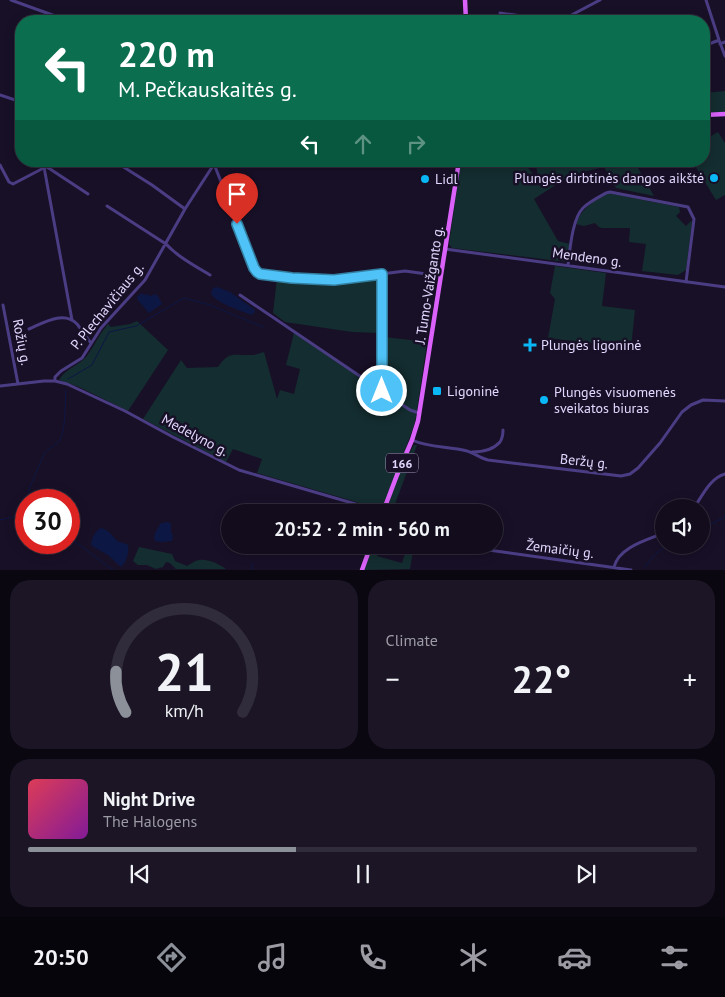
<!DOCTYPE html>
<html lang="en">
<head>
<meta charset="utf-8">
<style>
  :root { --surface:#120c1d; --page:#1b1526; --text:#f1f3f6; --muted:#9c9ba4; --line:#312c3b; --accent:#8c9099 }
  body { margin:0; font-family:"PT Sans",sans-serif; background:var(--page); color:var(--text); height:100vh; display:flex; flex-direction:column; font-size:19px; white-space:nowrap }
  * { box-sizing:border-box; margin:0 }
  p { font-size:16px; color:var(--muted) }
  .icon { flex:none; width:28px; height:28px; fill:none; stroke:currentColor; stroke-width:2; stroke-linecap:round; stroke-linejoin:round }
  .map { position:relative; height:570px; overflow:hidden }
  .side { display:flex; flex-direction:column; gap:10px; padding:10px; background:#0a0710; flex:1 }
  .side>* { flex:none }
  .banner { position:absolute; left:15px; top:15px; width:695px; height:152px; border-radius:20px; box-shadow:0 2px 12px #0003,0 0 0 1px var(--line); background:#0b6e4f; color:#fff; overflow:hidden }
  .controls { position:absolute; left:655px; top:499px; display:grid; gap:10px }
  .controls a { display:grid; place-items:center; width:55px; height:55px; border-radius:50%; background:var(--surface); box-shadow:0 2px 12px #0003,0 0 0 1px var(--line); font-size:25px }
  .speed { position:absolute; left:15px; top:489px; display:flex; gap:10px; font-size:25px; font-weight:700; text-align:center }
  .speed>* { display:grid; place-content:center; width:65px; height:65px; border-radius:50%; background:var(--surface); box-shadow:0 2px 12px #0003,0 0 0 1px var(--line); line-height:1 }
  .speed .limit { border:8px solid #d22; background:#fff; color:#111 }
  .pin { position:absolute; display:grid; place-items:center; width:42px; height:42px; color:#fff; margin:-51px -21px; border-radius:50% 50% 50% 0; rotate:-45deg; box-shadow:0 0 5px #0007 }
  .pin .icon { rotate:45deg }
  .me { position:absolute; width:55px; margin:-28px; rotate:0deg; stroke-linejoin:round; filter:drop-shadow(0 0 4px #0008) }
  .turn { display:flex; align-items:center; gap:18px; height:105px; padding:0 20px; font-size:22px }
  .turn .icon { width:65px; height:65px; stroke-width:2.5 }
  .turn b { display:block; font-size:35px; line-height:42px }
  .lanes { display:flex; align-items:center; height:48px; padding:0 20px; background:#0003; justify-content:center; gap:25px; direction:ltr }
  .lanes .off { opacity:.35 }
  .big { font-size:38px; font-weight:800; line-height:1.1 }
  .side .widget { flex:1; display:flex; flex-direction:column; justify-content:center; gap:8px; min-width:0; padding:0 18px; border-radius:20px; background:var(--page) }
  .side .dial { align-items:center; gap:0 }
  .dial svg { height:130px; overflow:visible; fill:none; stroke:var(--line); stroke-width:7; stroke-linecap:round; text-anchor:middle }
  .dial text { fill:var(--text); stroke:none }
  .song { display:flex; align-items:center; gap:15px }
  .cover { width:60px; height:60px; border-radius:8px; background:linear-gradient(135deg,hsl(350 70% 55%),hsl(290 70% 35%)) }
  .played { height:5px; border-radius:2px; background:linear-gradient(90deg,var(--accent) 40%,var(--line) 40%) }
  .keys { display:flex; justify-content:space-around; direction:ltr }
  .heat { display:flex; justify-content:space-between; align-items:center; font-size:28px; direction:ltr }
  .side .tiles { flex:1; display:grid; gap:10px; grid-template-columns:1fr 1fr }
  .widget:last-child { grid-column:span 2 }
  .trip { position:absolute; left:221px; top:504px; width:282px; height:50px; border-radius:25px; background:var(--surface); box-shadow:0 2px 12px #0003,0 0 0 1px var(--line); font-weight:800; line-height:50px; text-align:center }
  .tabs { display:flex; height:80px; justify-content:space-around; align-items:center; background:#07050c; color:var(--muted) }
  .tabs .icon { width:35px; height:35px }
  .tabs .active { color:var(--accent) }
  .tabs b { font-size:22px; color:var(--text) }
  .map>svg:first-child { display:block }
</style>
</head>
<body>
<div class="map">
<svg width="725" height="570" viewBox="0 0 725 570">
  <rect width="100%" height="100%" fill="#181027"/>
  <path fill="#142d30" d="M725,91V112H704V93Z
    M718,132L725,143V195L716,200L692,161H704V140Z
    M461,161H522L536,177L538,176L535,161H634L654,196L616,188L604,167L571,175L534,199L558,241L570,244L567,262L452,248L449,244Z
    M608,193L679,207L680,212L676,216L686,226L691,221L692,222L686,270L678,275L642,271L646,244L629,242L630,228H602L599,227L595,223L584,226L576,224C581,208 595,201 608,193Z
    M555,266L606,273L602,306L635,310L631,348L548,338L555,299L550,293Z
    M380,277V333L352,332L285,322L273,313L277,278L333,283Z
    M137,321L168,350L128,411L79,387L59,380C65,369 78,366 86,357C94,347 99,334 108,324L111,327L130,324Z
    M294,333L384,393V337L427,342L416,417L413,429L384,503L381,507L377,508L257,473L262,459L233,449L226,462L143,419L181,360L187,368L218,367C229,350 235,356 251,355C256,355 260,353 264,352L277,399L280,390L294,394L300,369L286,365Z
    M414,445H417L392,512H386C393,489 402,465 414,445Z
    M373,545H380L377,556L402,563L408,545H414L410,569L364,570Z
    M139,547L172,554L175,561L187,566C191,564 194,561 199,560C208,559 219,564 226,569H176L170,563L166,562L163,567L156,569L147,565H138L133,561Z"/>
  <path fill="#0c1744" d="M217,287L230,292L255,310L254,313L251,315C240,310 218,304 211,294L213,288Z
    M141,293L145,295L146,294L151,296L155,294L158,296L162,304L149,313L137,299V297Z
    M168,522L171,524V532L173,536L172,541L161,542L155,541L154,538L155,533L161,523Z
    M101,528C112,531 112,538 119,542C122,543 125,543 128,545C129,553 127,561 121,567L108,555L92,546L91,544C92,538 95,531 101,528Z"/>
  <g fill="none" stroke-linecap="round" stroke-linejoin="round">
    <path stroke="#0c1744" stroke-width="1" d="M68,379L92,365L109,332L136,326L184,298L210,305L263,327
      M29,500V489L44,454C48,448 55,446 59,441C66,432 65,402 66,390
      M0,520L18,516L26,517
      M701,529L725,517
      M69,537L113,570
      M645,567C653,556 657,551 669,545
      M251,570L253,563"/>
    <path stroke="#4b3d84" stroke-width="3" d="M11,0L69,21
      M706,0L719,40L725,56
      M500,13L550,20L564,19L600,0
      M720,44L725,42
      M704,46L719,40
      M0,95L21,102
      M114,161L152,185L185,209
      M214,164L255,268L257,272L260,274L292,278L334,280L405,271L441,276
      M0,165L9,182L13,184L57,161
      M44,167L72,320
      M47,167L88,194
      M107,206L166,244C178,257 195,266 210,275
      M445,249L725,287
      M568,265C570,250 572,219 583,208C589,202 599,197 606,193L610,192L688,207L694,219L686,282
      M240,295L410,410L419,413
      M3,305L18,384
      M29,329C43,323 64,310 77,324C82,330 86,337 91,343
      M55,381V377L61,371L82,358L101,328L145,280L185,209L216,161
      M0,386L44,381H55L67,384L125,411L173,437L239,470L383,512
      M382,390V275
      M412,440C429,448 449,446 467,451C474,453 480,458 488,460L621,476L630,474L638,468L660,443L682,412L691,405L703,400L725,401
      M472,452C482,452 493,450 500,442C502,439 503,434 503,430
      M694,508C702,496 710,478 725,474
      M428,545L439,549H481L631,570
      M614,567C619,547 647,540 664,533"/>
    <path stroke="#da62fa" stroke-width="4.5" d="M465,0L466,21
      M704,115L725,114
      M383,512L397,475L412,440L418,421L459,161
      M362,570L371,545"/>
  </g>
  <g fill="none" stroke-linecap="round" stroke-linejoin="round">
    <g stroke="#337fa1" stroke-width="12">
      <path id="route" d="M237,224L254,268L257,272L260,274L292,278L334,280L382,274V391"/>
    </g>
    <use href="#route" stroke="#4fc3f7" stroke-width="9"/>
  </g>
  <g fill="#0ab8f7" stroke="#181027" stroke-width="2">
    <circle cx="714" cy="178" r="5"/>
    <circle cx="425" cy="179" r="5"/>
    <path d="M527.5 337.5h5v5h5v5h-5v5h-5v-5h-5v-5h5z"/>
    <rect x="432" y="386" width="10" height="10" rx="2.5"/>
    <circle cx="544" cy="400" r="5"/>
  </g>
  <g text-anchor="middle" dominant-baseline="central" stroke-width="5" stroke-linejoin="round" paint-order="stroke">
    <rect fill="#181027" stroke="#a59bbe" stroke-width="1" x="386" y="453.5" width="32" height="19" rx="4"/>
    <g font-size="12" font-weight="bold" fill="#e2d7fe">
      <text x="402" y="463">166</text>
    </g>
    <g font-size="14" fill="#e2d7fe" stroke="#181027" text-anchor="start">
      <text x="704" y="178" text-anchor="end">Plungės dirbtinės dangos aikštė</text>
      <text x="435" y="179">Lidl</text>
      <text x="541" y="345">Plungės ligoninė</text>
      <text x="447" y="391">Ligoninė</text>
      <text x="554" y="392">Plungės visuomenės<tspan x="554" dy="16">sveikatos biuras</tspan></text>
    </g>
    <g font-size="14" fill="#e2d7fe" stroke="#181027">
      <text transform="translate(587 257) rotate(8)">Mendeno g.</text>
      <text transform="translate(429 285) rotate(-81)">J. Tumo-Vaižganto g.</text>
      <text transform="translate(107 306) rotate(-51)">P. Plechavičiaus g.</text>
      <text transform="translate(22 342) rotate(79)">Rožių g.</text>
      <text transform="translate(195 435) rotate(28)">Medelyno g.</text>
      <text transform="translate(584 461) rotate(6)">Beržų g.</text>
      <text transform="translate(560 549) rotate(7)">Žemaičių g.</text>
    </g>
  </g>
</svg>
<div class="controls">
<a><svg class="icon" aria-label="sound" viewBox="0 0 24 24"><path d="M4 9h4l5-4v14l-5-4H4zM17 9q2 3 0 6"/></svg></a>
</div>
<div class="speed"><div class="limit">30</div></div>
<div class="pin" style="left:237px;top:224px;background:#d93025"><svg class="icon" aria-label="arrive" viewBox="0 0 24 24"><path d="M6 21V4h12l-3 4 3 4H6"/></svg></div>
<svg class="me" style="left:382px;top:391px" viewBox="-20 -20 40 40"><circle r="17" fill="#4fc3f7" stroke="#fff" stroke-width="3"/><path d="M0-11L8 9 0 5-8 9z" fill="#fff"/></svg>
<div class="trip">20:52 · 2 min · 560 m</div>
<div class="banner">
<div class="turn"><svg class="icon" aria-label="left" viewBox="0 0 24 24"><path d="M17 20v-9H6M10 6l-5 5 5 5"/></svg><div><b>220 m</b>M. Pečkauskaitės g.</div></div>
<div class="lanes"><svg class="icon" aria-label="left" viewBox="0 0 24 24"><path d="M17 20v-9H6M10 6l-5 5 5 5"/></svg><svg class="icon off" aria-label="ahead" viewBox="0 0 24 24"><path d="M12 20V5M6 11l6-6 6 6"/></svg><svg class="icon off" aria-label="right" viewBox="0 0 24 24"><path d="M7 20v-9h11M14 6l5 5-5 5"/></svg></div>
</div>
</div>
<section class="side">
<div class="tiles">
<div class="widget dial"><svg viewBox="0 0 100 80">
<path d="M14 69A42 42 0 1 1 86 69"/>
<path d="M14 69A42 42 0 0 1 8 44" stroke="#8c9099"/>
<text x="50" y="56" font-size="32" font-weight="700">21</text>
<text x="50" y="72" font-size="11">km/h</text>
</svg></div>
<div class="widget"><p>Climate</p>
<div class="heat"><a>−</a><b class="big">22°</b><a>+</a></div>
</div>
<div class="widget">
<div class="song"><i class="cover"></i><div><b>Night Drive</b><p>The Halogens</p></div></div>
<div class="played"></div>
<div class="keys"><svg class="icon" aria-label="previous" viewBox="0 0 24 24"><path d="M18 5L8 12l10 7zM5 5v14"/></svg><svg class="icon" aria-label="pause" viewBox="0 0 24 24"><path d="M8 5v14M16 5v14"/></svg><svg class="icon" aria-label="next" viewBox="0 0 24 24"><path d="M6 5l10 7-10 7zM19 5v14"/></svg></div>
</div>
</div>
</section>
<nav class="tabs">
<b>20:50</b>
<svg class="icon active" aria-label="directions" viewBox="0 0 24 24"><path d="M12 3l9 9-9 9-9-9zM9 14v-3h6M13 9l2 2-2 2"/></svg>
<svg class="icon" aria-label="music" viewBox="0 0 24 24"><path d="M9 18V5l10-2v13"/><circle cx="6" cy="18" r="3"/><circle cx="16" cy="16" r="3"/></svg>
<svg class="icon" aria-label="phone" viewBox="0 0 24 24"><path d="M5 4h4l2 5-3 2q2 4 5 5l2-3 5 2v4C11 20 4 13 5 4z"/></svg>
<svg class="icon" aria-label="climate" viewBox="0 0 24 24"><path d="M12 3v18M4 7l16 10M4 17L20 7"/></svg>
<svg class="icon" aria-label="car" viewBox="0 0 24 24"><path d="M5 17H2v-5l4-1 3-4h7l3 4 3 1v5h-3M9 17h6M6 11h13"/><circle cx="7" cy="17" r="2"/><circle cx="17" cy="17" r="2"/></svg>
<svg class="icon" aria-label="filters" viewBox="0 0 24 24"><path d="M4 7h16M4 17h16"/><circle cx="9" cy="7" r="2"/><circle cx="15" cy="17" r="2"/></svg>
</nav>
</body>
</html>
